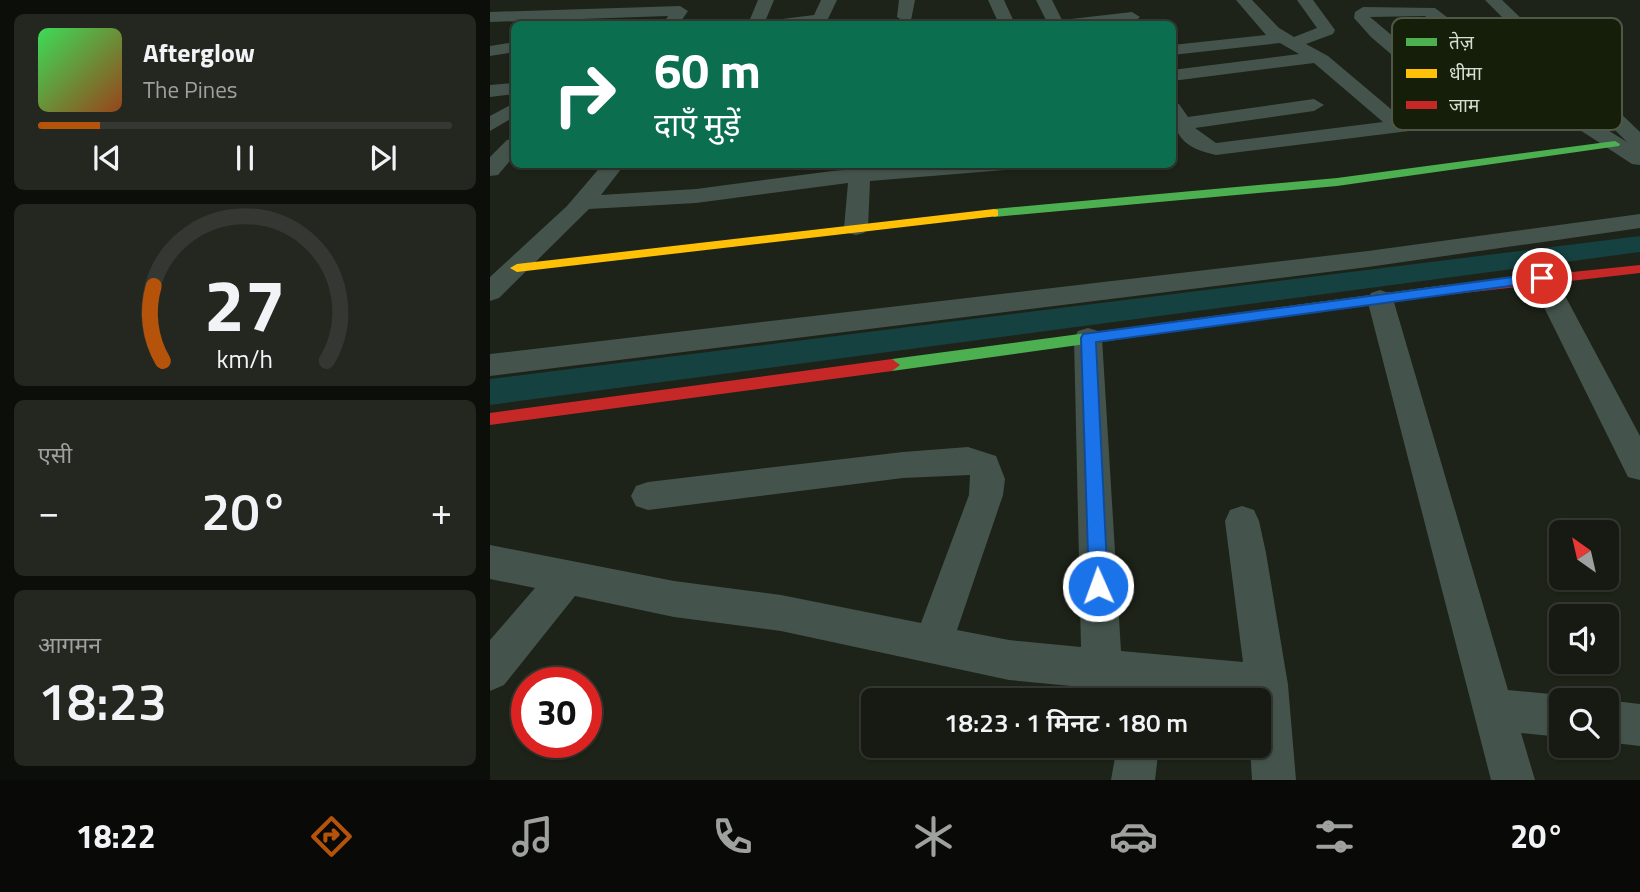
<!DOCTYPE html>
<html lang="hi">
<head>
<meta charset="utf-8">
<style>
  :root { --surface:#161a12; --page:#232720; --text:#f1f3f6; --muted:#9ea19f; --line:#353832; --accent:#b45309 }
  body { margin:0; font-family:"Titillium Web","Noto Sans Devanagari",sans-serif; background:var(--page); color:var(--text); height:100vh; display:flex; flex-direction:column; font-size:26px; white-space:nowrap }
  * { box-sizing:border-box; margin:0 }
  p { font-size:23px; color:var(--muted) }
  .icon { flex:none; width:38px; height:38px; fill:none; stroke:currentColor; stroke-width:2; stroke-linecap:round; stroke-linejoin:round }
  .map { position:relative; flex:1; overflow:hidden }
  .panel { display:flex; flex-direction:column; gap:14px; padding:14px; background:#0c0e0a; width:490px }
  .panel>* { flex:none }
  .hud { position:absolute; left:21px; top:21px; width:665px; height:147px; border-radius:10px; box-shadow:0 2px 5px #0004,0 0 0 2px var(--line); background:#0b6e4f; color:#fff; overflow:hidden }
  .needle { width:46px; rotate:326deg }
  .fabs { position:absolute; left:1059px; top:520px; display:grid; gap:14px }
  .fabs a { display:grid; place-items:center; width:70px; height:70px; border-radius:10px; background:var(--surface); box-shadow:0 2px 5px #0004,0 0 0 2px var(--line); font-size:35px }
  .speed { position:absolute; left:21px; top:667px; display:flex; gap:14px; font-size:35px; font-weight:700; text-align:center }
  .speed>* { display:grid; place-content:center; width:91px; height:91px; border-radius:50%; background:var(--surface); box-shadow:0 2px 5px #0004,0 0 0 2px var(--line); line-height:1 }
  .speed .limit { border:10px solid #d22; background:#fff; color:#111 }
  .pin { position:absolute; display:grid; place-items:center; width:60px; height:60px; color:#fff; margin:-30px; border:4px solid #fff; border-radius:50%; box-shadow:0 2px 7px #0007 }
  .me { position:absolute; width:77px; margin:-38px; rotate:358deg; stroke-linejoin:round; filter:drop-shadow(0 0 5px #0008) }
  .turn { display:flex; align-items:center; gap:24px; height:147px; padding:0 28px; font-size:32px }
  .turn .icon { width:91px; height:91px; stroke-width:2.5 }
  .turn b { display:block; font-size:49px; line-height:60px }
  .big { font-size:52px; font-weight:600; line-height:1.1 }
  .panel .card { flex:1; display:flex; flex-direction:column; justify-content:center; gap:10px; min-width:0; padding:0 24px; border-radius:10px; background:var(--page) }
  .panel .dial { align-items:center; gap:0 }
  .dial svg { height:182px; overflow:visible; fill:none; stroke:var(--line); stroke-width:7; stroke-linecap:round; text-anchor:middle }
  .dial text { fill:var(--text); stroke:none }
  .song { display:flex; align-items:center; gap:21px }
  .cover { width:84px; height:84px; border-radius:10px; background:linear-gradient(135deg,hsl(130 70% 55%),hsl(20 70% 35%)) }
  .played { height:7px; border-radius:4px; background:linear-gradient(90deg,var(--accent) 15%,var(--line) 15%) }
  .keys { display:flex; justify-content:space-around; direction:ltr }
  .heat { display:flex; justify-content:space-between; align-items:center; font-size:38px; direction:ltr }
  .trip { position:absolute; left:371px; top:688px; width:410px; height:70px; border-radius:10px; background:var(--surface); box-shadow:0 2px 5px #0004,0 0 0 2px var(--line); font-weight:600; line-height:70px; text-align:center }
  .menu { display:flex; height:112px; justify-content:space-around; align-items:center; background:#090a07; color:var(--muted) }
  .menu .icon { width:49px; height:49px }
  .menu .active { color:var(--accent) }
  .menu b { font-size:32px; color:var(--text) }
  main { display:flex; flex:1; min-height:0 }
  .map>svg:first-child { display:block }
</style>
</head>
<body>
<main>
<section class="panel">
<div class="card">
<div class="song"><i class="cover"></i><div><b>Afterglow</b><p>The Pines</p></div></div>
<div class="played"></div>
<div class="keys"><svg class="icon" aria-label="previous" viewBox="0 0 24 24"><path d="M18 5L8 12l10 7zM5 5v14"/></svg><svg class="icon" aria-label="pause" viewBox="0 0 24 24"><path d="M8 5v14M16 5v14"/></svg><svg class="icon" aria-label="next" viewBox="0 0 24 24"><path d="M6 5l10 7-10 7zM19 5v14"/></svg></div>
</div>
<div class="card dial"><svg viewBox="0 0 100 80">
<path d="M14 69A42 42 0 1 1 86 69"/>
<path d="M14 69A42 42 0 0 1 10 36" stroke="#b45309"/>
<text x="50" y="56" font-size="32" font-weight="700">27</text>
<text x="50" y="72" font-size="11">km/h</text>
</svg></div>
<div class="card"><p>एसी</p>
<div class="heat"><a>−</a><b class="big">20°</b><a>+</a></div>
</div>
<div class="card"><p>आगमन</p><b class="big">18:23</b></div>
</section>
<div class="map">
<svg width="1150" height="780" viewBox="0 0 1150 780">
  <rect width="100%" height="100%" fill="#1d2318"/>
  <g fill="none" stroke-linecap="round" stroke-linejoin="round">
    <path fill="#154141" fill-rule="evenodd" d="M1150,236V252L0,405V379Z"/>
    <path fill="#44544c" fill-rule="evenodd" d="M268,0H284L274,24H258Z
      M331,0H347L337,21L327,24H284L292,19L324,15Z
      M409,0H425L421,20L415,22L407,17Z
      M498,0H514L525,24H509Z
      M546,0H562L572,20L642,12L650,17C637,30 575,24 554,24L556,20Z
      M746,0H762L789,28L804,37L827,28L807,0H823L845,30L843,34L816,44L838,56L914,120L970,113L881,37L864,18L865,12L873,7L945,8L1047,86L1137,142L995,0H1012L1150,132V165L1142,164L1064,113L726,155C693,148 682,135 682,102L689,104L698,117L824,99L834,105L824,111L705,128L726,143L893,122L824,63L682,81V70L809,54L790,43L682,55V45L776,35ZM935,16L1033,94L1048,103L991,110L880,17Z
      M190,6L198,11L189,24H173L178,16L0,22V12Z
      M24,42V52L0,56V46Z
      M24,83V94L0,97V85Z
      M24,103V117L0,131V116Z
      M24,138V156L8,175L0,176V157L17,140Z
      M113,164H135L111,195L206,189L342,171L428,164H525L523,169L515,170L380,181L378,228L374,233L366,235L358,233L354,228L358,183L206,203L99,209L9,298L0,301V277L77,206Z
      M1150,214V228L878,267L0,376V354L878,251Z
      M1052,269L1061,271L1065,277L1150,436V480L1138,477L1039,277L1043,271Z
      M890,290L899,293L903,299L1018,690L1071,695L1083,700H1071V737L1031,733L1045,780H1001L877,299L881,293Z
      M598,328L608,331L612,338L631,651L753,662L735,521L740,510L752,506L764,510L769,521L776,553L798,685L806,780H762L760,746H768V700H724L674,695V700H632L634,691L519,680L291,631L184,617L85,596L14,685L0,691V640L45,588L0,579V545L184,581L291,595L431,623L479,495L480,475L413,478L158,510L146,506L141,496L146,486L158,482L413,452L478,447L506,456L515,479L513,495L467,630L519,640L591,647L584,338L588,331Z
      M1116,700L1150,704V746L1116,742Z
      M627,746H669L665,780H621Z"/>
    <path fill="#4caf50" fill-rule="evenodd" d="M1125,141L1130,144L1129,146L847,186L504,217L498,213L504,209L847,178Z
      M956,285L963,290L961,293L402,371L394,365L402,359Z"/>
    <path fill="#ffc107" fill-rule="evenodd" d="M504,209L508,210V216L27,272L20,268L27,264Z"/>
    <path fill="#c62828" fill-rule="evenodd" d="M1150,265V273L956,295L949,290L956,285Z
      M402,359L410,365L402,371L0,425V413Z"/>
  </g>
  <path fill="#1a73e8" stroke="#114b97" stroke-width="2" d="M1052,273L1056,274V281L606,342L618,586L615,592L608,595L601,592L599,586L591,338L593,334Z"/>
  <rect x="902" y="18" width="230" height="112" rx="10" fill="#141e09" stroke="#4e5845" stroke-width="2"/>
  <rect x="916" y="38" width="31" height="8" fill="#4caf50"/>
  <rect x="916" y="69" width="31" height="9" fill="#ffc107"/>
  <rect x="916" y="101" width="31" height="8" fill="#c62828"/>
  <g font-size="19" fill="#d6ded0">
    <text x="959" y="49">तेज़</text>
    <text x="959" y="80">धीमा</text>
    <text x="959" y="112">जाम</text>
  </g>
</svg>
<div class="fabs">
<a><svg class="needle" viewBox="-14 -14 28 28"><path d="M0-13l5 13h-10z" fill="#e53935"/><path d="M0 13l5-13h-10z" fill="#9ea19f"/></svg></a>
<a><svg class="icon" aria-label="sound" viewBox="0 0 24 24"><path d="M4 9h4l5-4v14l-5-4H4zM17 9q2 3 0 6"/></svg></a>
<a><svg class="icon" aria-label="search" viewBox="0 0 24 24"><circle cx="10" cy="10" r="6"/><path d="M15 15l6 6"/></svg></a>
</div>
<div class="speed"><div class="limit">30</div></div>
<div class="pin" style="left:1052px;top:278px;background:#d93025"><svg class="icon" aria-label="arrive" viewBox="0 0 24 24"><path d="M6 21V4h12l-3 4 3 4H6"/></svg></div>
<svg class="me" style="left:608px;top:586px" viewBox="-20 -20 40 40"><circle r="17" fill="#1a73e8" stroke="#fff" stroke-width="3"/><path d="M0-11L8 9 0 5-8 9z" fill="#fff"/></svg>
<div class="trip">18:23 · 1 मिनट · 180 m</div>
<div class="hud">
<div class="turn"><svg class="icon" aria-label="right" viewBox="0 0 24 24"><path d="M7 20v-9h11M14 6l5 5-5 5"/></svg><div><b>60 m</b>दाएँ मुड़ें</div></div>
</div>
</div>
</main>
<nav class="menu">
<b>18:22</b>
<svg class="icon active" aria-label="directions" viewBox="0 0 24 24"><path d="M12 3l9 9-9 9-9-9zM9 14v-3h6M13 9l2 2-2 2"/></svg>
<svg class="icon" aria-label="music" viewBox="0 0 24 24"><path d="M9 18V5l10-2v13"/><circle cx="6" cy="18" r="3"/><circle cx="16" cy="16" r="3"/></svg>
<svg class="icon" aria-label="phone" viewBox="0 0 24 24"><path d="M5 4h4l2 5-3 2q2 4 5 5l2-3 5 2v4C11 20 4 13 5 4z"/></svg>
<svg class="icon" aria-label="climate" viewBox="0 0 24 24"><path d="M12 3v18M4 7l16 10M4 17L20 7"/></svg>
<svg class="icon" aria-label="car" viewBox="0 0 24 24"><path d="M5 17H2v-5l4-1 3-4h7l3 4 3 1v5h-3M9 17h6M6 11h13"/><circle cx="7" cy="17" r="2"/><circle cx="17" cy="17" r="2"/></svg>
<svg class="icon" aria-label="filters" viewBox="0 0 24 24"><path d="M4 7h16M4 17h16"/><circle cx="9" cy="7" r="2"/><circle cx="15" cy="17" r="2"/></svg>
<b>20°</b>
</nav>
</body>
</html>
